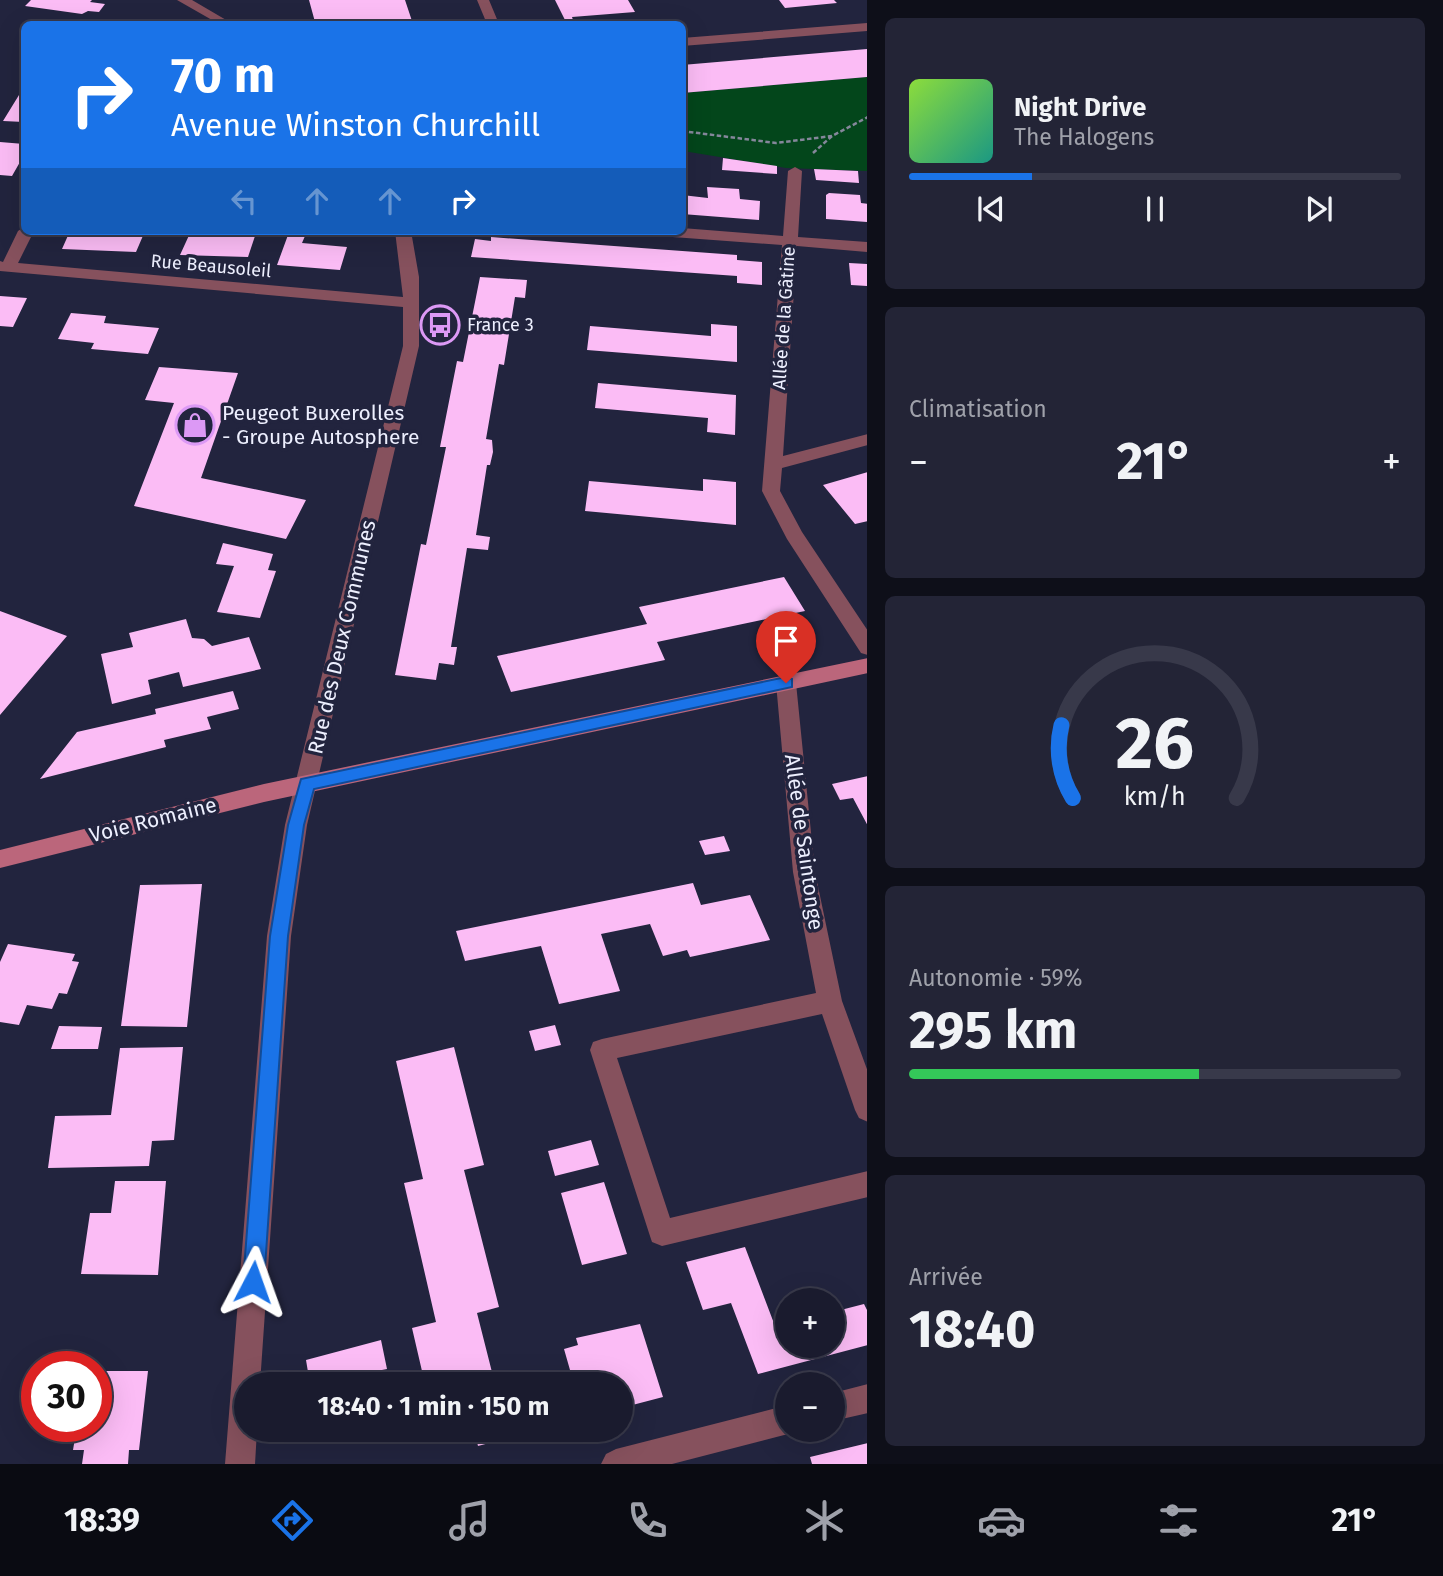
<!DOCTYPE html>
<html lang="fr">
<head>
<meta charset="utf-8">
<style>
  :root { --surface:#1a1b2e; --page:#232436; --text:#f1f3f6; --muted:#9fa1aa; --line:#38394a; --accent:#1a73e8 }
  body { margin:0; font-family:"Fira Sans",sans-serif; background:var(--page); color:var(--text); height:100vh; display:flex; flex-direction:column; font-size:26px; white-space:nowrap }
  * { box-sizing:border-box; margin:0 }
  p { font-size:23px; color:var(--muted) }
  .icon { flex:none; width:38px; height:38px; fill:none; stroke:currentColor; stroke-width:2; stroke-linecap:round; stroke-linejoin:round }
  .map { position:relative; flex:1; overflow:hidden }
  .details { display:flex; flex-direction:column; gap:18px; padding:18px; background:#0e0f19; width:576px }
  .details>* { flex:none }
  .banner { position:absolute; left:21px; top:21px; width:665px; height:214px; border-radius:10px; box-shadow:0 7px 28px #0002,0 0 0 2px var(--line); background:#1a73e8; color:#fff; overflow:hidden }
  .controls { position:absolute; left:775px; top:1288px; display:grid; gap:14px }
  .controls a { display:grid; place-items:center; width:70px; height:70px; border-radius:50%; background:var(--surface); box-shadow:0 7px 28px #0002,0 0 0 2px var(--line); font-size:35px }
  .speed { position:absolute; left:21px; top:1351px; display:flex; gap:14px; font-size:35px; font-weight:700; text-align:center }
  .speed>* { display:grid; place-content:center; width:91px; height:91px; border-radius:50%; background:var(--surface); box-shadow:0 7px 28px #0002,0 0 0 2px var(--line); line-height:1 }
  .speed .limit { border:10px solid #d22; background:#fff; color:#111 }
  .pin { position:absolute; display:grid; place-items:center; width:60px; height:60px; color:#fff; margin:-72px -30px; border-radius:50% 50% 50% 0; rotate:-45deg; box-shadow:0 0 7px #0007 }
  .pin .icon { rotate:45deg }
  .me { position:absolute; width:77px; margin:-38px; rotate:4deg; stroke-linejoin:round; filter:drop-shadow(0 0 5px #0008) }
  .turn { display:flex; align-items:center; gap:24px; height:147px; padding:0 35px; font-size:32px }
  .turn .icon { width:91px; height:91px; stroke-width:2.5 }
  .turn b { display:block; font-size:49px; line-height:60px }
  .lanes { display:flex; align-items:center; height:66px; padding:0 35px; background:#0003; justify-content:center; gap:35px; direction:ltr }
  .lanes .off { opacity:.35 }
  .big { font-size:52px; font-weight:700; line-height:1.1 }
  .details .widget { flex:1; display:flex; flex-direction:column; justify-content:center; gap:10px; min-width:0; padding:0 24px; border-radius:10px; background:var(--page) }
  .details .dial { align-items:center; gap:0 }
  .dial svg { height:182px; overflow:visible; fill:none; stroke:var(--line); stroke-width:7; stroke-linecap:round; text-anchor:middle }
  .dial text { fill:var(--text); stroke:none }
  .song { display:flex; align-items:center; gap:21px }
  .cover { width:84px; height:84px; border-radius:10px; background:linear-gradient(135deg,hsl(90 70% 55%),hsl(170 70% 35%)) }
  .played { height:7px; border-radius:4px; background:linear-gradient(90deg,var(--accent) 25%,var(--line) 25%) }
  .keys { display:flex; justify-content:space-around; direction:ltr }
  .heat { display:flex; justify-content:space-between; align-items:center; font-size:38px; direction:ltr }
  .charge { height:10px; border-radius:5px; background:linear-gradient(90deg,#34c759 59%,var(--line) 0) }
  .trip { position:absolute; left:234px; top:1372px; width:399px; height:70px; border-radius:35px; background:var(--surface); box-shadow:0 7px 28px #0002,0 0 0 2px var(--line); font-weight:700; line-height:70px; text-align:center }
  .tab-bar { display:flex; height:112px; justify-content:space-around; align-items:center; background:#0a0b12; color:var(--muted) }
  .tab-bar .icon { width:49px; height:49px }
  .tab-bar .current { color:var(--accent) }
  .tab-bar b { font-size:32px; color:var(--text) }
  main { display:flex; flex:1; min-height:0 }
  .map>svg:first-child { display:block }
</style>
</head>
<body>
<main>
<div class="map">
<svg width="868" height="1464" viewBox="0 0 868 1464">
  <rect width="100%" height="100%" fill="#22243e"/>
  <path fill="#03461b" d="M867,77V171L786,168L683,151L682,93Z"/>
  <path fill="#fbbcf5" d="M31,0H92L90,2L105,4L99,12L88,11L82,14L25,6Z
    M309,0H405L412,21L307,24L315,22Z
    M555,0H628L635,12L572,17L573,20H565Z
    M779,0H834L837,3L785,8Z
    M868,49V77L682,93V65Z
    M19,95H24V122L3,121Z
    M0,142L24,144V155L12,176L0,175Z
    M723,158L777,166V174L722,170Z
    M814,169L858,171L859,183L816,180Z
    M707,187L739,189L740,199L760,201L759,220L682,214V195L708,198Z
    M829,193L860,195L861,203L868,204V222L826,219V195Z
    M70,231H145L136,252L62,249Z
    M191,231L255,236L248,257L180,255Z
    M288,235L305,236L302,243L347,247L340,270L277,265Z
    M491,237L737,255V260L762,262V285L737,283V276L471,257L475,239L491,241Z
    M849,263L868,264V286L851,285Z
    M480,277L527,280L525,298L515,297L504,365L499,364L486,439L492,440L493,452L490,465H487L476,535L490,537L488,550L467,548L451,647H457L454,665L439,663L436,680L395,675L421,544L426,545L446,447H440L457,361L463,362Z
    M0,296L27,298L13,327L0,326Z
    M71,313L106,316L104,323L159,328L148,354L91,349L94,343L58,339Z
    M711,324L737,326V362L587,350L590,326L711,336Z
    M159,367L238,373L201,478L306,500L286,539L134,506L174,403L145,400Z
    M598,383L736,395L735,435L707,432L708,418L595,408Z
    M868,472V521L855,524L823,485Z
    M703,479L736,482V525L585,511L589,481L703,491Z
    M223,543L273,554L268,570L276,571L260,618L217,612L234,566L216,564Z
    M784,577L805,611L657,642L665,660L511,692L497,656L647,624L639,607Z
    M0,611L67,636L0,715Z
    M186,619L192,638L204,639L212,646L249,637L261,669L183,687L179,672L148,680L151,694L112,704L101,654L133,647L129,633Z
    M233,691L239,709L207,717L211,729L164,740L166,747L40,779L77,732L156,714L155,709Z
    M868,776V826L853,798L840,800L832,784Z
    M724,836L730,851L705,855L699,841Z
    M693,883L701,905L750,895L770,940L690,957L687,950L663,956L650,924L601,934L620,991L559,1004L541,946L465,961L456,931Z
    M202,884L187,1027L121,1026L140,885Z
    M8,944L75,954L72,961L79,962L67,994L59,993L52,1009L27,1005L19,1025L0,1022V962Z
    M555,1025L561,1045L535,1051L529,1031Z
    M59,1026L102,1027L98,1049H51Z
    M183,1047L174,1140L152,1141L149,1166L48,1168L55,1116L111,1115L120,1048Z
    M454,1047L484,1165L464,1170L499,1307L477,1313L495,1384H425L412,1328L436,1322L404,1183L423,1179L396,1061Z
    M591,1140L599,1165L555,1176L548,1151Z
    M115,1181H166L158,1275L81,1274L90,1213H111Z
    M604,1182L627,1254L582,1265L561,1193Z
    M745,1247L775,1326L788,1323V1346H833V1312L864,1304L868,1312V1345L758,1374L731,1303L703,1310L686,1262Z
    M640,1324L663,1397L621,1408V1384H574L564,1349L578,1345L576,1338Z
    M381,1340L387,1369L310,1384L306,1360Z
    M96,1371H148L139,1450H129L128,1464H82L84,1450H73L77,1426H96Z
    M474,1430H506L508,1438L478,1446Z
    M868,1443V1464H812L810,1457Z"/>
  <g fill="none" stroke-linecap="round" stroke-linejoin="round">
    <path stroke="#85879b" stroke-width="2.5" stroke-dasharray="4.5 2.5" stroke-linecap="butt" d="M682,131L776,143L832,136
      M813,153L832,136L868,117"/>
    <path fill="#86515d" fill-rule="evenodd" d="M177,0H192L233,24H219Z
      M477,0H489L499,24H487Z
      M868,23V31L682,46V38Z
      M795,167L802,171L798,237L868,242V252L797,246L783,456L868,434V445L782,468L780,491L802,532L868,631V655L861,653L787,539L762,491L782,245L659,236L651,231H682V228L783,236L788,171Z
      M24,227V231H34L18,263L403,297L395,231H411L419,277V346L307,825L291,936L260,1384H247V1430H257L255,1464H225L267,936L285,825L403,346V307L0,271V261L3,262L18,231Z
      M786,675L793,678L796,683L815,872L842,1001L868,1072V1122L859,1118L855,1110L822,1014L617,1058L670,1218L868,1171V1197L662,1246L652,1242L649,1233L590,1050L593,1042L602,1039L816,993L793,872L776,683L779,678Z
      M868,1384V1413L833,1421V1393Z
      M788,1405V1430H797L788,1434L672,1464H601L606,1454L616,1449Z"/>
    <path fill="#bb667b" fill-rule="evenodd" d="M868,658V673L264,802L0,868V850L264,784Z"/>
  </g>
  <path fill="#1a73e8" stroke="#114b97" stroke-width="2" d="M786,677L792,679V687L314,789L304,825L288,936L264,1282L261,1289L253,1292L246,1289L243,1282L270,936L288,825L301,779Z"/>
  <defs>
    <g id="bus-ring" transform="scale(2.0125)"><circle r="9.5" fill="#22243e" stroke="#dc99f5" stroke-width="1.5"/><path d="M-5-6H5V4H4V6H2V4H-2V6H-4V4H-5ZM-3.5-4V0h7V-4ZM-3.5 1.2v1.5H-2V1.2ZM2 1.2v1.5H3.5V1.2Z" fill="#dc99f5"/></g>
    <g id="shop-ring" transform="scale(2.0125)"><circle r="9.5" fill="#22243e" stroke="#dc99f5" stroke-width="1.5"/><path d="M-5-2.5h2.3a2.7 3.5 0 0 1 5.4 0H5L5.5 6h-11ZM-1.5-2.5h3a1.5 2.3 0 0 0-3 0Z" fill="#dc99f5"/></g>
  </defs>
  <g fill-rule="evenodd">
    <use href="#bus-ring" x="440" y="325"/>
    <use href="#shop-ring" x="195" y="425"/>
  </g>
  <g text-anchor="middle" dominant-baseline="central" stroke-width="7" stroke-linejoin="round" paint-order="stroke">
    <g font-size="18" fill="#edeffe" stroke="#22243e">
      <text transform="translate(211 266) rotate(5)">Rue Beausoleil</text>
      <text transform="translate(784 318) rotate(-86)">Allée de la Gâtine</text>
    </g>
    <g font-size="18" fill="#edeffe" stroke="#22243e" text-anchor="start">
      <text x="467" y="325">France 3</text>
    </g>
    <g font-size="21" fill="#edeffe" stroke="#22243e" text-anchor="start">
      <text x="222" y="413">Peugeot Buxerolles<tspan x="222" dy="24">- Groupe Autosphere</tspan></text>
    </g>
    <g font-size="21" fill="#edeffe" stroke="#22243e">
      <text transform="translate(342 637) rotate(-77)">Rue des Deux Communes</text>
      <text transform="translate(153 820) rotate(-14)">Voie Romaine</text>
      <text transform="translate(804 842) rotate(82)">Allée de Saintonge</text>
    </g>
  </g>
</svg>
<div class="controls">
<a>+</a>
<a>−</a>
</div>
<div class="speed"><div class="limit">30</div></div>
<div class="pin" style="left:786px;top:683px;background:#d93025"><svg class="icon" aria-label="arrive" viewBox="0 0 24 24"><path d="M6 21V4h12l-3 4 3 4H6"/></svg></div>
<svg class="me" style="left:253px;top:1282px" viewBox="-20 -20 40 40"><path d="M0-17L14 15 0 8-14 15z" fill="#1a73e8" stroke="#fff" stroke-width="4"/></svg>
<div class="trip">18:40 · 1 min · 150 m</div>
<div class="banner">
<div class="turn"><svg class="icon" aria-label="right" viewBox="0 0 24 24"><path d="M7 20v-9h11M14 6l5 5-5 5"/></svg><div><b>70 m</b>Avenue Winston Churchill</div></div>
<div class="lanes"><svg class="icon off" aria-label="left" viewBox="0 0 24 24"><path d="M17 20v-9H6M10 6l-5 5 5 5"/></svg><svg class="icon off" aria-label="ahead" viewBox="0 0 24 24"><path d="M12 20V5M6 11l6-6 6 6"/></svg><svg class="icon off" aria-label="ahead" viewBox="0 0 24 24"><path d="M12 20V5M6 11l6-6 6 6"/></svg><svg class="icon" aria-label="right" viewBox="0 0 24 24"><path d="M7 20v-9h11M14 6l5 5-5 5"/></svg></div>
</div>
</div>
<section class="details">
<div class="widget">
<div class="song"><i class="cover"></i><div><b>Night Drive</b><p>The Halogens</p></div></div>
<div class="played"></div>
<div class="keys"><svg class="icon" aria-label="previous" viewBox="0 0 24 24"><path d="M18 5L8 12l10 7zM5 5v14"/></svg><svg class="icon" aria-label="pause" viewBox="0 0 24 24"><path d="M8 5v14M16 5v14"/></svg><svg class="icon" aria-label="next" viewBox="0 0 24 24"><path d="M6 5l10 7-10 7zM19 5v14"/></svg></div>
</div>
<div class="widget"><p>Climatisation</p>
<div class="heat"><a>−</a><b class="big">21°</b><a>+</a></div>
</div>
<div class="widget dial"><svg viewBox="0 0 100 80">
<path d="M14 69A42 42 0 1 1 86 69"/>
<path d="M14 69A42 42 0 0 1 9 37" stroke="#1a73e8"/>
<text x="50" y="56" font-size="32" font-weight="700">26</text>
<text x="50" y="72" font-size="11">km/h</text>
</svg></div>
<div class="widget"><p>Autonomie · 59%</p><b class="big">295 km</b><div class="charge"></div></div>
<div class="widget"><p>Arrivée</p><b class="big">18:40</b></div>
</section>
</main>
<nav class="tab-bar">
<b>18:39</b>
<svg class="icon current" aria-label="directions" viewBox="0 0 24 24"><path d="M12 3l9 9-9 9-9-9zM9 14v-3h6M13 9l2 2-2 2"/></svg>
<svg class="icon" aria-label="music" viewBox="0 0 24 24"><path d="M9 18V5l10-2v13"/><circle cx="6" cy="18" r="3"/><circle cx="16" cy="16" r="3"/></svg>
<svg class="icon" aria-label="phone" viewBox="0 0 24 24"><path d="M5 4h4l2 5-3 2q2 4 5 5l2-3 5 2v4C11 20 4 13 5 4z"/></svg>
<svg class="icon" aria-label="climate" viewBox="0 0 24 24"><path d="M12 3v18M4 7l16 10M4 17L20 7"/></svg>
<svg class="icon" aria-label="car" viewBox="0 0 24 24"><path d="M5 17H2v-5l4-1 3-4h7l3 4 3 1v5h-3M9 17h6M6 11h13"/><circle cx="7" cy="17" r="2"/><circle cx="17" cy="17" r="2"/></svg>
<svg class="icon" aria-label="filters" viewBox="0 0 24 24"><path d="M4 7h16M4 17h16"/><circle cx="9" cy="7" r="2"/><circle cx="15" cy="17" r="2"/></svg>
<b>21°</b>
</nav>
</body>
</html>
